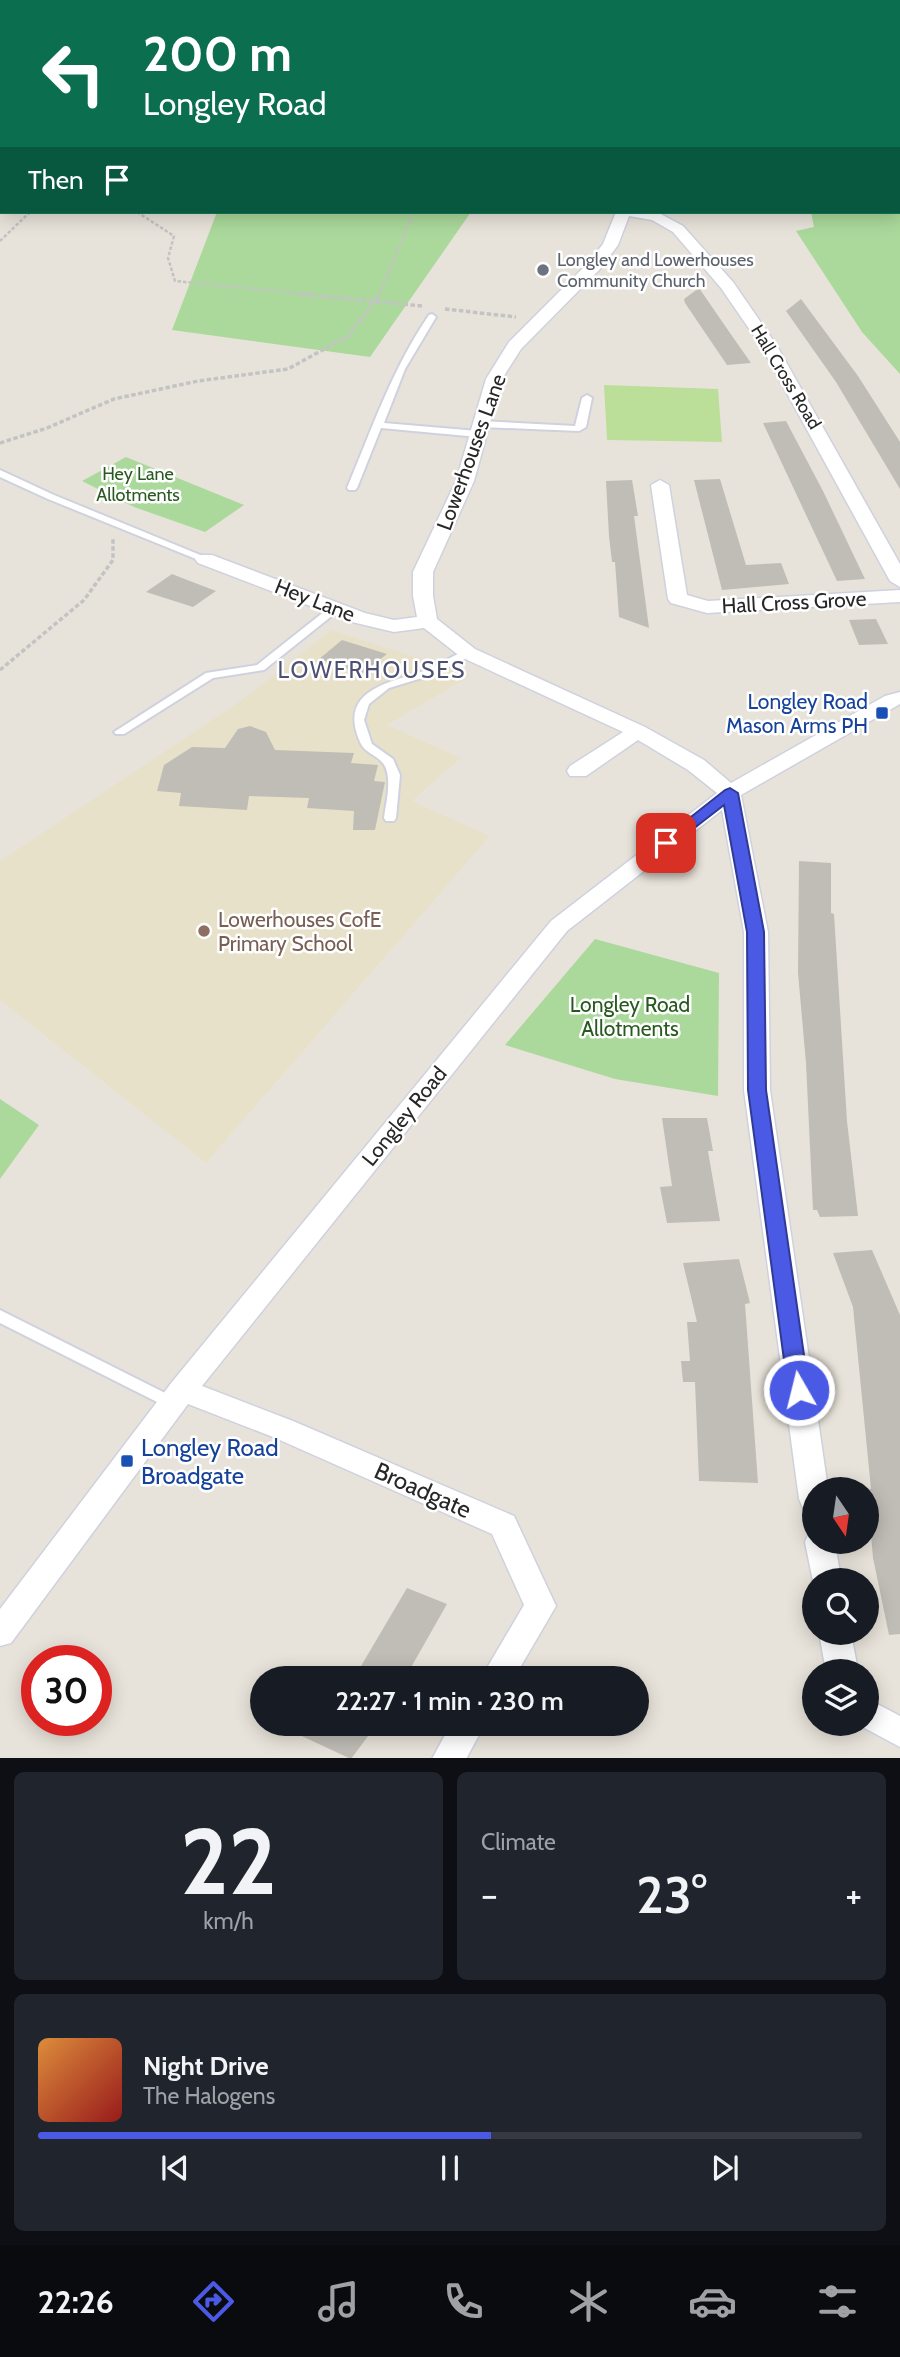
<!DOCTYPE html>
<html lang="en">
<head>
<meta charset="utf-8">
<style>
  :root { --surface:#171b24; --page:#20242c; --text:#f1f3f6; --muted:#9ea1a6; --line:#363941; --accent:#4a5ae4 }
  body { margin:0; font-family:Cabin,sans-serif; background:var(--page); color:var(--text); height:100vh; display:flex; flex-direction:column; font-size:26px; white-space:nowrap }
  * { box-sizing:border-box; margin:0 }
  p { font-size:23px; color:var(--muted) }
  .icon { flex:none; width:38px; height:38px; fill:none; stroke:currentColor; stroke-width:2; stroke-linecap:round; stroke-linejoin:round }
  .map { position:relative; height:1758px; overflow:hidden }
  .panel { display:flex; flex-direction:column; gap:14px; padding:14px; background:#0d0f14; flex:1 }
  .panel>* { flex:none }
  .banner { position:absolute; left:0px; top:0px; width:901px; height:214px; box-shadow:0 4px 18px #0003; background:#0b6e4f; color:#fff; overflow:hidden }
  .needle { width:46px; rotate:167deg }
  .tools { position:absolute; left:802px; top:1477px; display:grid; gap:14px }
  .tools a { display:grid; place-items:center; width:77px; height:77px; border-radius:50%; background:var(--surface); box-shadow:0 4px 18px #0003; font-size:35px }
  .speed { position:absolute; left:21px; top:1645px; display:flex; gap:14px; font-size:35px; font-weight:700; text-align:center }
  .speed>* { display:grid; place-content:center; width:91px; height:91px; border-radius:50%; background:var(--surface); box-shadow:0 4px 18px #0003; line-height:1 }
  .speed .limit { border:10px solid #d22; background:#fff; color:#111 }
  .pin { position:absolute; display:grid; place-items:center; width:60px; height:60px; color:#fff; margin:-30px; border-radius:14px; box-shadow:0 4px 10px #0006 }
  .me { position:absolute; width:77px; margin:-38px; rotate:352deg; stroke-linejoin:round; filter:drop-shadow(0 0 5px #0008) }
  .turn { display:flex; align-items:center; gap:24px; height:147px; padding:0 28px; font-size:32px }
  .turn .icon { width:91px; height:91px; stroke-width:2.5 }
  .turn b { display:block; font-size:49px; line-height:60px }
  .then { display:flex; align-items:center; height:66px; padding:0 28px; background:#0003; gap:14px; font-size:26px }
  .big { font-size:52px; font-weight:600; line-height:1.1 }
  .panel .card { flex:1; display:flex; flex-direction:column; justify-content:center; gap:10px; min-width:0; padding:0 24px; border-radius:10px; background:var(--page) }
  .panel .dial { align-items:center; gap:0 }
  .dial b { font-size:91px; line-height:1 }
  .song { display:flex; align-items:center; gap:21px }
  .cover { width:84px; height:84px; border-radius:10px; background:linear-gradient(135deg,hsl(30 70% 55%),hsl(0 70% 35%)) }
  .played { height:7px; border-radius:4px; background:linear-gradient(90deg,var(--accent) 55%,var(--line) 55%) }
  .keys { display:flex; justify-content:space-around; direction:ltr }
  .heat { display:flex; justify-content:space-between; align-items:center; font-size:38px; direction:ltr }
  .panel .tiles { flex:1; display:grid; gap:14px; grid-template-columns:1fr 1fr }
  .card:last-child { grid-column:span 2 }
  .trip { position:absolute; left:250px; top:1666px; width:399px; height:70px; border-radius:35px; background:var(--surface); box-shadow:0 4px 18px #0003; font-weight:600; line-height:70px; text-align:center }
  .dock { display:flex; height:112px; justify-content:space-around; align-items:center; background:#090b0e; color:var(--muted) }
  .dock .icon { width:49px; height:49px }
  .dock .current { color:var(--accent) }
  .dock b { font-size:32px; color:var(--text) }
  .map>svg:first-child { display:block }
</style>
</head>
<body>
<div class="map">
<svg width="900" height="1759" viewBox="0 0 900 1759">
  <rect width="100%" height="100%" fill="#e8e3da"/>
  <path fill="#e8e1ca" d="M331,630L472,675L387,725L461,758L412,801L490,836L206,1163L0,1000V861L242,700Z"/>
  <path fill="#abd99b" d="M900,161V374L862,332L796,231L814,227L811,212H900Z
    M217,212H471L370,357L172,330Z
    M126,457L244,505L205,532L134,507L82,481Z
    M595,939L719,973L718,1096L615,1079L505,1045Z
    M0,1099L39,1125L0,1179Z"/>
  <path fill="#bbdf98" d="M604,385L718,389L722,442L607,440Z"/>
  <path fill="#c0bdb6" d="M699,288L730,333L751,363L727,365L685,303L684,299Z
    M801,299L858,376L900,442V489L836,382L786,311Z
    M786,421L823,491L865,579L837,581L763,423Z
    M720,479L746,565L781,563L789,584L722,590L694,480Z
    M632,480L638,516H634L649,628L619,617L615,562H612L609,536L606,481Z
    M172,574L182,578L216,591L193,607L146,592Z
    M876,619L888,644L859,645L849,620Z
    M342,640L387,654L361,674L319,659Z
    M250,726L266,732L275,750L354,753L351,763L378,765L374,781L385,782L375,830H353L354,811L307,808L309,798L249,796L247,810L179,806L181,793L157,791L164,765L192,747L225,748L238,729Z
    M799,861L831,863V913L834,914L847,1121L858,1216L820,1217L817,1210H813L806,1063L798,973Z
    M662,1118H707L713,1151H708L720,1221L667,1223L660,1187L672,1186Z
    M872,1250L900,1315V1634L889,1635L873,1558L867,1489H871L853,1307L833,1253Z
    M739,1259L750,1303L745,1304L758,1483L699,1481L695,1382H683L681,1361H690L687,1322H697L683,1263Z
    M407,1588L447,1604L405,1678H354Z
    M276,1724H377L351,1759Z"/>
  <g fill="none" stroke-linecap="round" stroke-linejoin="round">
    <g stroke="#cfd1de" stroke-width="4">
      <path id="lane" d="M432,314L436,317L405,369L384,423L478,431L483,434L478,437L381,428L357,488L355,490H349L347,488C372,429 392,369 429,315Z
        M587,395L592,398L586,427L579,431L481,427L476,424L481,421L575,426L582,398Z
        M0,470L54,495L210,559L209,561H201L48,499L0,477Z
        M334,606L338,607L339,609L338,611L264,670L213,678L124,734H116L114,732L206,673L257,665L330,607Z
        M468,650L473,653L472,655L435,674L389,688L369,704L364,720L372,744L393,759L400,775L396,818L394,821H386L384,818C386,802 394,773 381,761C375,755 365,752 361,744C336,691 387,683 424,671C439,665 453,655 468,650Z
        M0,1310L177,1399L180,1403L177,1407L172,1409L167,1407L0,1323Z"/>
    </g>
    <g stroke="#cfd1de" stroke-width="3">
      <path id="street" d="M506,0H519L520,2H507Z
        M730,0H742L729,2Z
        M616,212H657L683,226L733,282L777,346L900,564V587L890,581L761,346L721,288L673,232L652,220L629,216L618,245L600,269L521,349L502,379L474,481L433,572V596L437,619L475,649L645,727L704,760L731,783L885,696L900,692V704L741,795L768,932L770,1090L828,1489H814V1511L803,1508L799,1499L744,1090V932L722,810L567,931L202,1386L293,1421L514,1516L556,1606L514,1678H481L524,1605L492,1534L273,1437L188,1404L11,1643L0,1646V1609L172,1382L551,921L717,793L688,770L638,740L586,776H570L567,771L570,766L623,732L461,657L424,628L394,632L352,622L198,563L195,559L198,555H212L365,613L394,620L417,617L413,596V572L456,481L486,379L509,342L588,263L603,244Z
        M660,480L669,485L687,595L708,601L900,590V602L707,613L671,603L668,599L651,485Z
        M814,1532V1542H835L841,1580H814V1586L805,1542L809,1533Z
        M819,1633H851L858,1671H826Z
        M866,1698L900,1716V1747L857,1724H866Z
        M451,1724H485L466,1759H432Z"/>
    </g>
    <path stroke="#c3c3c3" stroke-width="2.5" stroke-dasharray="3.5 2" stroke-linecap="butt" d="M137,212L174,236L168,258L175,281L316,295
      M0,241L30,212
      M379,295L414,212"/>
    <path stroke="#c3c3c3" stroke-width="3.5" stroke-dasharray="4.5 2.5" stroke-linecap="butt" d="M299,294L422,306
      M445,309L516,317
      M0,443L47,428L114,399L198,381L288,369L348,336L380,294
      M0,670L84,600L113,560V538"/>
    <use href="#lane" fill="#fff" fill-rule="evenodd"/>
    <use href="#street" fill="#fff" fill-rule="evenodd"/>
  </g>
  <path fill="#4a5ae4" stroke="#303a94" stroke-width="2" d="M730,788L738,793L764,932L766,1090L809,1390L806,1395L799,1398L791,1395L788,1390L748,1090L747,932L724,805L671,846H660L658,843L725,790Z"/>
  <circle fill="#6b7280" stroke="#fff" stroke-width="2.5" cx="543" cy="270" r="7"/>
  <g fill="#1a4fb4" stroke="#fff" stroke-width="2.5">
    <rect x="875" y="706" width="14" height="14" rx="3.5"/>
    <rect x="120" y="1454" width="14" height="14" rx="3.5"/>
  </g>
  <circle fill="#8d6e63" stroke="#fff" stroke-width="2.5" cx="204" cy="931" r="7"/>
  <g text-anchor="middle" dominant-baseline="central" stroke-width="5" stroke-linejoin="round" paint-order="stroke">
    <g font-size="18" fill="#5b616d" stroke="#fff" text-anchor="start">
      <text x="557" y="260">Longley and Lowerhouses<tspan x="557" dy="21">Community Church</tspan></text>
    </g>
    <g font-size="18" fill="#272727" stroke="#fff">
      <text transform="translate(786 377) rotate(59)">Hall Cross Road</text>
    </g>
    <g font-size="18" fill="#285a20" stroke="#fff">
      <text x="138" y="474">Hey Lane<tspan x="138" dy="21">Allotments</tspan></text>
    </g>
    <g font-size="21" fill="#272727" stroke="#fff">
      <text transform="translate(471 452) rotate(-70)">Lowerhouses Lane</text>
      <text transform="translate(315 600) rotate(21)">Hey Lane</text>
      <text transform="translate(794 602) rotate(-3)">Hall Cross Grove</text>
      <text transform="translate(404 1116) rotate(-51)">Longley Road</text>
    </g>
    <g font-size="21" fill="#164399" stroke="#fff" text-anchor="end">
      <text x="868" y="701">Longley Road<tspan x="868" dy="24">Mason Arms PH</tspan></text>
    </g>
    <g font-size="21" fill="#785e54" stroke="#fff" text-anchor="start">
      <text x="218" y="919">Lowerhouses CofE<tspan x="218" dy="24">Primary School</tspan></text>
    </g>
    <g font-size="21" fill="#285a20" stroke="#fff">
      <text x="630" y="1004">Longley Road<tspan x="630" dy="24">Allotments</tspan></text>
    </g>
    <g font-size="23" letter-spacing="2" fill="#4d5072" stroke="#fff">
      <text x="372" y="670">LOWERHOUSES</text>
    </g>
    <g font-size="24" fill="#164399" stroke="#fff" text-anchor="start">
      <text x="141" y="1447">Longley Road<tspan x="141" dy="28">Broadgate</tspan></text>
    </g>
    <g font-size="24" fill="#272727" stroke="#fff">
      <text transform="translate(423 1490) rotate(24)">Broadgate</text>
    </g>
  </g>
</svg>
<div class="tools">
<a><svg class="needle" viewBox="-14 -14 28 28"><path d="M0-13l5 13h-10z" fill="#e53935"/><path d="M0 13l5-13h-10z" fill="#9ea1a6"/></svg></a>
<a><svg class="icon" aria-label="search" viewBox="0 0 24 24"><circle cx="10" cy="10" r="6"/><path d="M15 15l6 6"/></svg></a>
<a><svg class="icon" aria-label="layers" viewBox="0 0 24 24"><path d="M12 4l9 5-9 5-9-5zM3 14l9 5 9-5"/></svg></a>
</div>
<div class="speed"><div class="limit">30</div></div>
<div class="pin" style="left:666px;top:843px;background:#d93025"><svg class="icon" aria-label="arrive" viewBox="0 0 24 24"><path d="M6 21V4h12l-3 4 3 4H6"/></svg></div>
<svg class="me" style="left:799px;top:1390px" viewBox="-20 -20 40 40"><circle r="17" fill="#4a5ae4" stroke="#fff" stroke-width="3"/><path d="M0-11L8 9 0 5-8 9z" fill="#fff"/></svg>
<div class="trip">22:27 · 1 min · 230 m</div>
<div class="banner">
<div class="turn"><svg class="icon" aria-label="left" viewBox="0 0 24 24"><path d="M17 20v-9H6M10 6l-5 5 5 5"/></svg><div><b>200 m</b>Longley Road</div></div>
<div class="then">Then<svg class="icon" aria-label="arrive" viewBox="0 0 24 24"><path d="M6 21V4h12l-3 4 3 4H6"/></svg></div>
</div>
</div>
<section class="panel">
<div class="tiles">
<div class="card dial"><b>22</b><p>km/h</p></div>
<div class="card"><p>Climate</p>
<div class="heat"><a>−</a><b class="big">23°</b><a>+</a></div>
</div>
<div class="card">
<div class="song"><i class="cover"></i><div><b>Night Drive</b><p>The Halogens</p></div></div>
<div class="played"></div>
<div class="keys"><svg class="icon" aria-label="previous" viewBox="0 0 24 24"><path d="M18 5L8 12l10 7zM5 5v14"/></svg><svg class="icon" aria-label="pause" viewBox="0 0 24 24"><path d="M8 5v14M16 5v14"/></svg><svg class="icon" aria-label="next" viewBox="0 0 24 24"><path d="M6 5l10 7-10 7zM19 5v14"/></svg></div>
</div>
</div>
</section>
<nav class="dock">
<b>22:26</b>
<svg class="icon current" aria-label="directions" viewBox="0 0 24 24"><path d="M12 3l9 9-9 9-9-9zM9 14v-3h6M13 9l2 2-2 2"/></svg>
<svg class="icon" aria-label="music" viewBox="0 0 24 24"><path d="M9 18V5l10-2v13"/><circle cx="6" cy="18" r="3"/><circle cx="16" cy="16" r="3"/></svg>
<svg class="icon" aria-label="phone" viewBox="0 0 24 24"><path d="M5 4h4l2 5-3 2q2 4 5 5l2-3 5 2v4C11 20 4 13 5 4z"/></svg>
<svg class="icon" aria-label="climate" viewBox="0 0 24 24"><path d="M12 3v18M4 7l16 10M4 17L20 7"/></svg>
<svg class="icon" aria-label="car" viewBox="0 0 24 24"><path d="M5 17H2v-5l4-1 3-4h7l3 4 3 1v5h-3M9 17h6M6 11h13"/><circle cx="7" cy="17" r="2"/><circle cx="17" cy="17" r="2"/></svg>
<svg class="icon" aria-label="filters" viewBox="0 0 24 24"><path d="M4 7h16M4 17h16"/><circle cx="9" cy="7" r="2"/><circle cx="15" cy="17" r="2"/></svg>
</nav>
</body>
</html>
